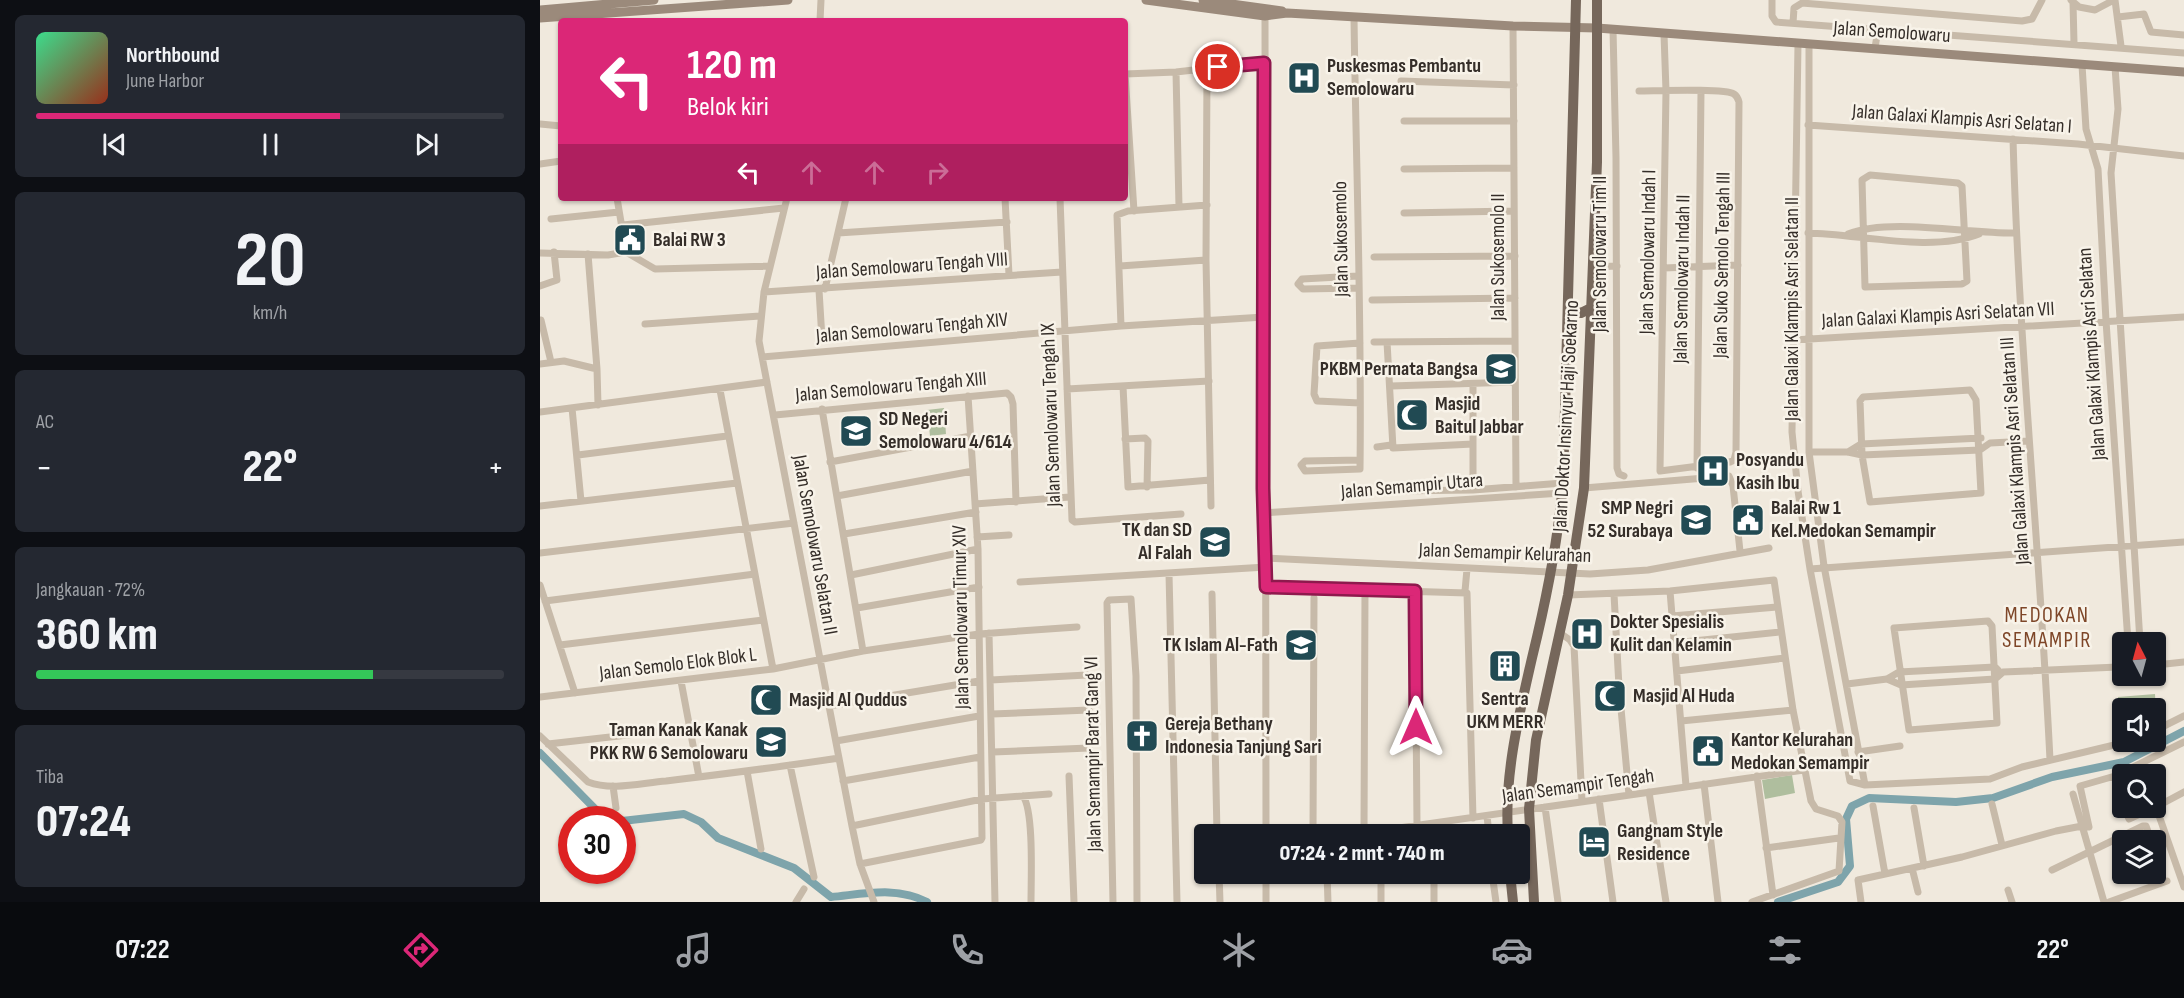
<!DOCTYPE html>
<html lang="id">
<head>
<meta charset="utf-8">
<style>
  :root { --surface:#171b24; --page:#242831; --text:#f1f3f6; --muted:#9ea1a6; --line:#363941; --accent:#db2777 }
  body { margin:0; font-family:"Sofia Sans Condensed",sans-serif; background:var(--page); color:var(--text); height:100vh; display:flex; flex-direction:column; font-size:22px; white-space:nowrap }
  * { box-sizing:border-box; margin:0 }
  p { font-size:20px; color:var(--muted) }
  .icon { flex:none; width:33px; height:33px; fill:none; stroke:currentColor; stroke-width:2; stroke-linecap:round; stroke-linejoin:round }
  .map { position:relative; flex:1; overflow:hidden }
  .sheet { display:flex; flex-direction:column; gap:15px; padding:15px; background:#0d0f14; width:540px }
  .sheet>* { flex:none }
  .guide { position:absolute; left:18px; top:18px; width:570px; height:183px; border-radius:6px; box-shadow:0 2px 4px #0004; background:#db2777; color:#fff; overflow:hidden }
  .needle { width:39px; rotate:354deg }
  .tools { position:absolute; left:1572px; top:632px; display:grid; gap:12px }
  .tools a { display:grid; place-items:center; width:54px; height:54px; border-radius:6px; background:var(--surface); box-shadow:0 2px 4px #0004; font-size:30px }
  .speed { position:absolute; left:18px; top:806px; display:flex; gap:12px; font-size:30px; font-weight:700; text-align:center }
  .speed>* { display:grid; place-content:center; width:78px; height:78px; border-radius:50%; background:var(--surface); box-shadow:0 2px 4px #0004; line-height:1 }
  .speed .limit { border:9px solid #d22; background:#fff; color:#111 }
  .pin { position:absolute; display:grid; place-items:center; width:51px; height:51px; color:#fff; margin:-26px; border:3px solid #fff; border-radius:50%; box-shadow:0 2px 6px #0007 }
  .me { position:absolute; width:66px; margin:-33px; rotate:0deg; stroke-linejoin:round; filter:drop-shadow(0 0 4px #0008) }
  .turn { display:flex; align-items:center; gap:21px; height:126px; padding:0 30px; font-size:27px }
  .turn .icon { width:78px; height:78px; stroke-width:2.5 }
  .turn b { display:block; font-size:42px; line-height:51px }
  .lanes { display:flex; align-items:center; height:57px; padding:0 30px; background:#0003; justify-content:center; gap:30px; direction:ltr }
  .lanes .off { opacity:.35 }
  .big { font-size:45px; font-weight:800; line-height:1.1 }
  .sheet .tile { flex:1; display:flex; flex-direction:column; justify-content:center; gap:9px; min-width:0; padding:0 21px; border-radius:9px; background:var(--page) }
  .sheet .dial { align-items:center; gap:0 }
  .dial b { font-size:78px; line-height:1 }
  .song { display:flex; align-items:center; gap:18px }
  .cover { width:72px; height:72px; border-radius:9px; background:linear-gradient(135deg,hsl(150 70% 55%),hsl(10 70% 35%)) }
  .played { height:6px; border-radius:3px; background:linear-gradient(90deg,var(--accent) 65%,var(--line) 65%) }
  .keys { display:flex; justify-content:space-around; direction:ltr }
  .heat { display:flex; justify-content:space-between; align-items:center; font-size:33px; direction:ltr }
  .charge { height:9px; border-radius:4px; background:linear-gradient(90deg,#34c759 72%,var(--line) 0) }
  .trip { position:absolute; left:654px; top:824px; width:336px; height:60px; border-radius:6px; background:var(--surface); box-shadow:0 2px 4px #0004; font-weight:800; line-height:60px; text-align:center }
  .tabs { display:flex; height:96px; justify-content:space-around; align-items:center; background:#090b0e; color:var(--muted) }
  .tabs .icon { width:42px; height:42px }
  .tabs .on { color:var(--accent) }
  .tabs b { font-size:27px; color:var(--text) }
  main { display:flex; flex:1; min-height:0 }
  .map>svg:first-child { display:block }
</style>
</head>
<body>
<main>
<section class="sheet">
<div class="tile">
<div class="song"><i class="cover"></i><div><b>Northbound</b><p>June Harbor</p></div></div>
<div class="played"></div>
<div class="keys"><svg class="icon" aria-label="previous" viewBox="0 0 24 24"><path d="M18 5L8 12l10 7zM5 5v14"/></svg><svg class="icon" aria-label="pause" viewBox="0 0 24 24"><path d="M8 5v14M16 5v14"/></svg><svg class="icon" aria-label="next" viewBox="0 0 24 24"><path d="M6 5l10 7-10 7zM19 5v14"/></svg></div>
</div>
<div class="tile dial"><b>20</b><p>km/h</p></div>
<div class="tile"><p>AC</p>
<div class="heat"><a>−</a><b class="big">22°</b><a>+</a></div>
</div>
<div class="tile"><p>Jangkauan · 72%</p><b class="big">360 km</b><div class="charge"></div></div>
<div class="tile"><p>Tiba</p><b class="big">07:24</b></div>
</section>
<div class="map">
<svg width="1644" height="902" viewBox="0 0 1644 902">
  <rect width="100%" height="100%" fill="#f0e9dd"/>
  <path fill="#afbe9e" d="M404,408L406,434L390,436L387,410Z
    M1615,694L1616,712V708H1582V714L1579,715L1578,697Z
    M1252,775L1255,793L1225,799L1222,780Z"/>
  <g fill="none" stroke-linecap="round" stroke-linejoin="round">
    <path stroke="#7ea4ab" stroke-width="8" d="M0,753L65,819
      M82,821L144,814L161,822L178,838L254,868L291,897C324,894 357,886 387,902
      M1238,902L1298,882L1310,866L1306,819L1312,806L1329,798L1416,802L1453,798L1512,777L1584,762L1644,731"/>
    <path stroke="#c7baa9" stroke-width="7" d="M1232,0V16L1236,22L1644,53
      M1531,0L1539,7L1555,10L1574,0
      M1575,0L1581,46
      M1533,2L1534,43
      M725,16L726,834
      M814,17C816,168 822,318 820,469L765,471L761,465L765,461L820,460
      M1578,17L1604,14L1611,32L1644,35
      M280,21L281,0
      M1253,23L1254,8L1262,3L1482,21L1492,19L1502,0
      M973,26L976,487
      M1073,29L1076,158L1077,468L1079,474L1084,476
      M1258,44L1252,432L1258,491L1270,569L1310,781L1325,785L1450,779L1482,767L1591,741
      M1269,44V452L1284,566L1325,785
      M1335,48L1338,29
      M1542,65L1546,129L1558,169L1566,321L1588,642
      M1575,67L1578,109L1571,173L1600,642
      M667,69L666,260L671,506
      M636,72L639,207
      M585,74L636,72L724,62
      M585,74L594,211
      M861,81L974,85
      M1099,91C1115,91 1184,88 1194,94C1197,96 1198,98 1199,102L1196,452L1194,460L1190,462L1120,471L1126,91L1124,34
      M864,121H974
      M0,124L21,126
      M1268,125L1538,144L1644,156
      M1473,139C1479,347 1500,553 1510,760
      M0,164L21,161
      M864,169L974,168
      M1330,175L1418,183L1422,186L1427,281L1422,284L1325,287L1322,180Z
      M77,198L86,252
      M247,198L224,292L219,341L312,826L320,864L334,902
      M465,198L469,275
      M520,198L532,520L535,522L641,514
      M864,213L974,211
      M11,219L79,212
      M83,225L244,208
      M298,233L467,222
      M1268,233C1319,234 1391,253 1439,234
      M1308,234C1350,217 1429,234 1476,233
      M0,253L68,255L86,252L115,269L229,266
      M48,254L57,369
      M834,257L975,256
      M580,266L666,260
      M1053,267L1077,266
      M1124,268L1198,265
      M818,276L762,279L758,284L763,289L819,288
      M0,286L17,280L14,252
      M285,289L306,198
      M279,290L282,339
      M224,292L522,272
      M832,300L975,298
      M1,320L11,362
      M105,324L220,316
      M581,326L577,215L588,211L667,205
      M1253,340L1644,317
      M834,342L975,341
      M847,342L853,448L933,444
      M820,343L777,346L774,394L777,401L820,403
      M222,357L581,326L724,317
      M0,364L24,361L57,369L58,405
      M933,384V490
      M583,386L588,487L670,480
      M851,386L975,382
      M527,389L669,381
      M180,390L233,669
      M1430,390L1436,400L1441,493L1330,502L1322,455L1320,401L1323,397Z
      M32,408L41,501
      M282,409L323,651
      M0,412L227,382
      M235,415L467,393L471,397L473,404L476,502
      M585,439L605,438L608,441L607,487
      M837,447L851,445
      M1269,452H1308L1322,455L1440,450L1450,443L1489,441
      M1308,452L1321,444L1441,438
      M38,455L187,436
      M290,462L431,436
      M1157,468L1161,91
      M1044,488L1189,476L1193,486L1200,551
      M851,491L933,490L1023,483
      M297,496L433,471
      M435,504L530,497
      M0,506L197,483
      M724,513L1022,493
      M304,534L436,512
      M437,537L469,535
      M0,553L254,523
      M726,558L1050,574L1108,570L1229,548
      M1270,569L1644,542
      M629,574L637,902
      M311,575L438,549
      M480,582L726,567
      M0,585L35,693
      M726,587L927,593L933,818
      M875,591L877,825
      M925,591L927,569
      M1130,591L1146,786
      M672,594L677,834
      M1074,594L1079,687L1089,795
      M1028,595L1130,591L1234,580L1253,710L1271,801L1276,809L1298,816L1302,822L1299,871L1212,902
      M5,601L215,574
      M317,608L439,587
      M1132,616L1237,607
      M1448,621L1452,626L1457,723L1369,730L1354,628Z
      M449,633L455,902
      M1020,633L1030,640L1034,646L1042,801
      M1134,643L1241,632
      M20,645L223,620
      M1582,655L1578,667L1586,681L1602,682L1611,675
      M1616,665L1644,662
      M1137,671L1245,658
      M1347,679L1361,685L1455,679L1463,672L1578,667
      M451,680L547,675
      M141,681L159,777
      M1307,684L1347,679L1359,672L1455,667L1458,670
      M0,697L233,669L323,651L439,634L537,627
      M289,706L439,681
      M452,714L549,710
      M1141,721L1253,710
      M1616,730L1644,716
      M0,736L48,782C72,791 101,783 126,781C183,774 241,767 299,758
      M296,741L439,716
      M8,744L150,728
      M453,752L549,748
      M1318,752L1360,746
      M250,765L274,877
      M207,771L221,849
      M529,776L534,902
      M1217,776L1233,895
      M1575,776L1582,801
      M303,781L440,757
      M1164,784L1178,902
      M73,786L76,808
      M1109,792L1126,902
      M1533,794L1564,902
      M483,796C494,811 491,880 491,902
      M1059,799L1073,902
      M1452,804L1462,845
      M1333,806L1345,874
      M1005,807L1018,902
      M1584,807L1589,819L1615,807
      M1616,807L1644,887
      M1616,807L1644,792
      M1374,808L1384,866
      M947,816L949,834
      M312,826L442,799L509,794
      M1549,827L1540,786L1575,776L1644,742
      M824,833L825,589
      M773,834L774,598
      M817,834L1264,770
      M1226,848L1299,838
      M320,864L441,840L442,838L438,549L428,396
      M1372,868L1378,892
      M1512,870L1603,826H1606L1611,840
      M679,873L680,902
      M726,873V902
      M787,873L788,902
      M841,873V902
      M894,873V902
      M952,873L956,902
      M1468,890L1472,902
      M256,902L264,889
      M573,902L567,603L569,600L591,599L596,676L597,902
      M1321,902L1318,880L1422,857L1516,831L1542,826
      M1569,902L1627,881"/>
    <path stroke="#9b8a7b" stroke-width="9" d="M606,0L725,16L747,13L973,26L1057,28L1644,72
      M663,0L742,11
      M0,10L114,0
      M0,18L248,0"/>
    <path stroke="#76675b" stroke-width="10" d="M1029,309L1041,313L1051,308
      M968,834C964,775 979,715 992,658C1006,601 1018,542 1023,483L1036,0
      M970,873L973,902
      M994,902L989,809L996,740L1028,595L1044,488L1057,162V0"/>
  </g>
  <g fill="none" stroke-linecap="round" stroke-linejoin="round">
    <g stroke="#8e194d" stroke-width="15">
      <path id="route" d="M678,67L724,63L723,488L726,587L875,591L876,727"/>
    </g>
    <use href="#route" stroke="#db2777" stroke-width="10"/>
  </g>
  <defs>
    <g id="hospital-square" transform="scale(1.725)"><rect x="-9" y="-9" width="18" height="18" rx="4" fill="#214a53" stroke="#f8f3e9"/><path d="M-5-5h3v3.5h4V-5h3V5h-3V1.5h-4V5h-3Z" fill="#fff"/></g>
    <g id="civic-square" transform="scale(1.725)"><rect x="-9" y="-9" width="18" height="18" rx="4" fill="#214a53" stroke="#f8f3e9"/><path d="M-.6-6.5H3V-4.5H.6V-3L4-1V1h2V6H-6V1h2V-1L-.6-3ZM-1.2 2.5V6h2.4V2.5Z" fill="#fff"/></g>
    <g id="school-square" transform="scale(1.725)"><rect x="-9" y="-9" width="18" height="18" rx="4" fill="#214a53" stroke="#f8f3e9"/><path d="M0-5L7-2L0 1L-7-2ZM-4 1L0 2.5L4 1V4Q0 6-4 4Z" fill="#fff"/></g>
    <g id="mosque-square" transform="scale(1.725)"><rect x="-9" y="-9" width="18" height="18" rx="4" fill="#214a53" stroke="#f8f3e9"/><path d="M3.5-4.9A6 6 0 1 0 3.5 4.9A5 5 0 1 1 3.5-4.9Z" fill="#fff"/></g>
    <g id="building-square" transform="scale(1.725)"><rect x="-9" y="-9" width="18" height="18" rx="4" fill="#214a53" stroke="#f8f3e9"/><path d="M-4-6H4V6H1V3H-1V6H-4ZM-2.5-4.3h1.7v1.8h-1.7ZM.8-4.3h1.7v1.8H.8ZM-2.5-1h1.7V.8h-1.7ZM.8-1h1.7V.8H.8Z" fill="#fff"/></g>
    <g id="church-square" transform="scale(1.725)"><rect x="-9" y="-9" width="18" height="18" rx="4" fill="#214a53" stroke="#f8f3e9"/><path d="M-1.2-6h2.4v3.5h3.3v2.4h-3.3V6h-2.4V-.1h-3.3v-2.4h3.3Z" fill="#fff"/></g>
    <g id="hotel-square" transform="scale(1.725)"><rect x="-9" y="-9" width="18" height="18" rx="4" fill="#214a53" stroke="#f8f3e9"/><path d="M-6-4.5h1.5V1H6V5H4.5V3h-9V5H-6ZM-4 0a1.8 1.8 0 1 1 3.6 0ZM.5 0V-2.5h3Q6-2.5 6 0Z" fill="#fff"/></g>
  </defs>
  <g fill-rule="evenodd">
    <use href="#hospital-square" x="764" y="78"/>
    <use href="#civic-square" x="90" y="240"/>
    <use href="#school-square" x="961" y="369"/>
    <use href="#mosque-square" x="872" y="415"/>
    <use href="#school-square" x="316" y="431"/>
    <use href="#hospital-square" x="1173" y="471"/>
    <use href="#school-square" x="1156" y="520"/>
    <use href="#civic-square" x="1208" y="520"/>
    <use href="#school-square" x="675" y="542"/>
    <use href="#hospital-square" x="1047" y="634"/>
    <use href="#school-square" x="761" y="645"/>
    <use href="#building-square" x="965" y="666"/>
    <use href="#mosque-square" x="1070" y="696"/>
    <use href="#mosque-square" x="226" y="700"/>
    <use href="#church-square" x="602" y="736"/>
    <use href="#school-square" x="231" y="742"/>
    <use href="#civic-square" x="1168" y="751"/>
    <use href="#hotel-square" x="1054" y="842"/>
  </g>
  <g text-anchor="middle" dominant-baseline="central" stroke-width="5" stroke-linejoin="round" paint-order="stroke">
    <g font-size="20" fill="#352e29" stroke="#f8f3e9">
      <text transform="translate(1352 32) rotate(4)">Jalan Semolowaru</text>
      <text transform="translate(1422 119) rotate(4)">Jalan Galaxi Klampis Asri Selatan I</text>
      <text transform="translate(801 239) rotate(-91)">Jalan Sukosemolo</text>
      <text transform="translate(1108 252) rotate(-89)">Jalan Semolowaru Indah I</text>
      <text transform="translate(1060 254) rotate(-90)">Jalan Semolowaru Tim II</text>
      <text transform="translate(958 257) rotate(-90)">Jalan Sukosemolo II</text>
      <text transform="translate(1182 265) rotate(-89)">Jalan Suko Semolo Tengah III</text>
      <text transform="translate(372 266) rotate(-4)">Jalan Semolowaru Tengah VIII</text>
      <text transform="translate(1142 279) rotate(-89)">Jalan Semolowaru Indah II</text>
      <text transform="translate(1252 309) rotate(-90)">Jalan Galaxi Klampis Asri Selatan II</text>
      <text transform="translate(1398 315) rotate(-3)">Jalan Galaxi Klampis Asri Selatan VII</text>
      <text transform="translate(372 328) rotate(-5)">Jalan Semolowaru Tengah XIV</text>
      <text transform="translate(1552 354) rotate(-94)">Jalan Galaxi Klampis Asri Selatan</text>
      <text transform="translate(351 387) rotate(-5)">Jalan Semolowaru Tengah XIII</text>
      <text transform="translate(511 415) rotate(-92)">Jalan Semolowaru Tengah IX</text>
      <text transform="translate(1026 416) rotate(-87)">Jalan Doktor Insinyur Haji Soekarno</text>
      <text transform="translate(1475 451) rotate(-94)">Jalan Galaxi Klampis Asri Selatan III</text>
      <text transform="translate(872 486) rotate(-5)">Jalan Semampir Utara</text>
      <text transform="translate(275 545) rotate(80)">Jalan Semolowaru Selatan II</text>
      <text transform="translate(965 553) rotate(2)">Jalan Semampir Kelurahan</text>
      <text transform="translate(421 617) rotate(-91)">Jalan Semolowaru Timur XIV</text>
      <text transform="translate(138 664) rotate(-7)">Jalan Semolo Elok Blok L</text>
      <text transform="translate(553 754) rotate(-91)">Jalan Semampir Barat Gang VI</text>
      <text transform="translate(1038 786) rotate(-8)">Jalan Semampir Tengah</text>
    </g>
    <g font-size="20" font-weight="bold" fill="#352e29" stroke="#f8f3e9" text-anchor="start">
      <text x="787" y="66">Puskesmas Pembantu<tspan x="787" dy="23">Semolowaru</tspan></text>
      <text x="113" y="240">Balai RW 3</text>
      <text x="938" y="369" text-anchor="end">PKBM Permata Bangsa</text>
      <text x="895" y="404">Masjid<tspan x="895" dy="23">Baitul Jabbar</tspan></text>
      <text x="339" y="419">SD Negeri<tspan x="339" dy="23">Semolowaru 4/614</tspan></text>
      <text x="1196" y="460">Posyandu<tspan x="1196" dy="23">Kasih Ibu</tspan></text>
      <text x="1133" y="508" text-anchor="end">SMP Negri<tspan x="1133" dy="23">52 Surabaya</tspan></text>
      <text x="1231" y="508">Balai Rw 1<tspan x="1231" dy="23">Kel.Medokan Semampir</tspan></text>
      <text x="652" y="530" text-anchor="end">TK dan SD<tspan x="652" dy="23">Al Falah</tspan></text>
      <text x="1070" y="622">Dokter Spesialis<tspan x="1070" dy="23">Kulit dan Kelamin</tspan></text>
      <text x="738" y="645" text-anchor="end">TK Islam Al-Fath</text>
      <text x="1093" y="696">Masjid Al Huda</text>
      <text x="965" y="699" text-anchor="middle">Sentra<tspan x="965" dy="23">UKM MERR</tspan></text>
      <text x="249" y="700">Masjid Al Quddus</text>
      <text x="625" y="724">Gereja Bethany<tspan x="625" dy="23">Indonesia Tanjung Sari</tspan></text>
      <text x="208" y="730" text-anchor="end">Taman Kanak Kanak<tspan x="208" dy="23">PKK RW 6 Semolowaru</tspan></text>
      <text x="1191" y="740">Kantor Kelurahan<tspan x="1191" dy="23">Medokan Semampir</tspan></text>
      <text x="1077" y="831">Gangnam Style<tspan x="1077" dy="23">Residence</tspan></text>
    </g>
    <g font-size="22" letter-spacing="1.5" fill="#7e4628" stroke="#f8f3e9">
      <text x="1507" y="615">MEDOKAN<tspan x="1507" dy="25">SEMAMPIR</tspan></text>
    </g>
  </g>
</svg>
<div class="tools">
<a><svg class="needle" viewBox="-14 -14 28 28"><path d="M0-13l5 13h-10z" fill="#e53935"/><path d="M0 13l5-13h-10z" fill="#9ea1a6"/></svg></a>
<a><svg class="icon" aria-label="sound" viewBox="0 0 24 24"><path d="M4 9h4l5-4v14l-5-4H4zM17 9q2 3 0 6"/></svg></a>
<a><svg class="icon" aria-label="search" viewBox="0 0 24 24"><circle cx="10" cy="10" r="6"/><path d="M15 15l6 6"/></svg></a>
<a><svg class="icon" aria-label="layers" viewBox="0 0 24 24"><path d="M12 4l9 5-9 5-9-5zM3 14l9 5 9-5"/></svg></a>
</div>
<div class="speed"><div class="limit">30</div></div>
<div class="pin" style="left:678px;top:67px;background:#d93025"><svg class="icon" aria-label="arrive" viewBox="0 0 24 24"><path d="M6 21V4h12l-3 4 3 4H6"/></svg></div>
<svg class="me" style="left:876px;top:727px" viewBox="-20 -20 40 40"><path d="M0-17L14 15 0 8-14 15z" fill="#db2777" stroke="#fff" stroke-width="4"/></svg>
<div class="trip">07:24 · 2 mnt · 740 m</div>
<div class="guide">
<div class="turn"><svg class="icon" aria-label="left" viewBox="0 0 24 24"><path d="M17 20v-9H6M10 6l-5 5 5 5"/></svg><div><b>120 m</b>Belok kiri</div></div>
<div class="lanes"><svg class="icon" aria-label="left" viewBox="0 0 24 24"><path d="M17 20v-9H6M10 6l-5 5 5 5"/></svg><svg class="icon off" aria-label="ahead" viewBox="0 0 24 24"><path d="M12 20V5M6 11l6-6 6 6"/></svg><svg class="icon off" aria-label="ahead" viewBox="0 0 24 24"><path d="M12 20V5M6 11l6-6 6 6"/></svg><svg class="icon off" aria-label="right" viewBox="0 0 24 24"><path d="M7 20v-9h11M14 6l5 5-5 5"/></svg></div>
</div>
</div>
</main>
<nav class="tabs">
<b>07:22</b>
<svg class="icon on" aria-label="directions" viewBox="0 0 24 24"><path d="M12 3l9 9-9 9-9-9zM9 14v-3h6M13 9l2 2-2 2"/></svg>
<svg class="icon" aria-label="music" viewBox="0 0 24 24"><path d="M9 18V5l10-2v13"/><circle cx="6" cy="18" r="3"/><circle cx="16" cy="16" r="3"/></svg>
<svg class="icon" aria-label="phone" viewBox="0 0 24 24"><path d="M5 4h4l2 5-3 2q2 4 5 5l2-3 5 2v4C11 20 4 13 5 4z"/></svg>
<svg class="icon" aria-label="climate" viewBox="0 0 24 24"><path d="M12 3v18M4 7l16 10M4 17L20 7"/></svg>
<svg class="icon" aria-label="car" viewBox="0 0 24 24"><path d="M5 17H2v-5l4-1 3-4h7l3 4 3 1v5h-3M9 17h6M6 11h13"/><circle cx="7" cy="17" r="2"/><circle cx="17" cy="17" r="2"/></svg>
<svg class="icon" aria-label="filters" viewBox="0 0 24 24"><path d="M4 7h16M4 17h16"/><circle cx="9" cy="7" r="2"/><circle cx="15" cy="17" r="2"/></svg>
<b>22°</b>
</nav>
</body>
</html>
